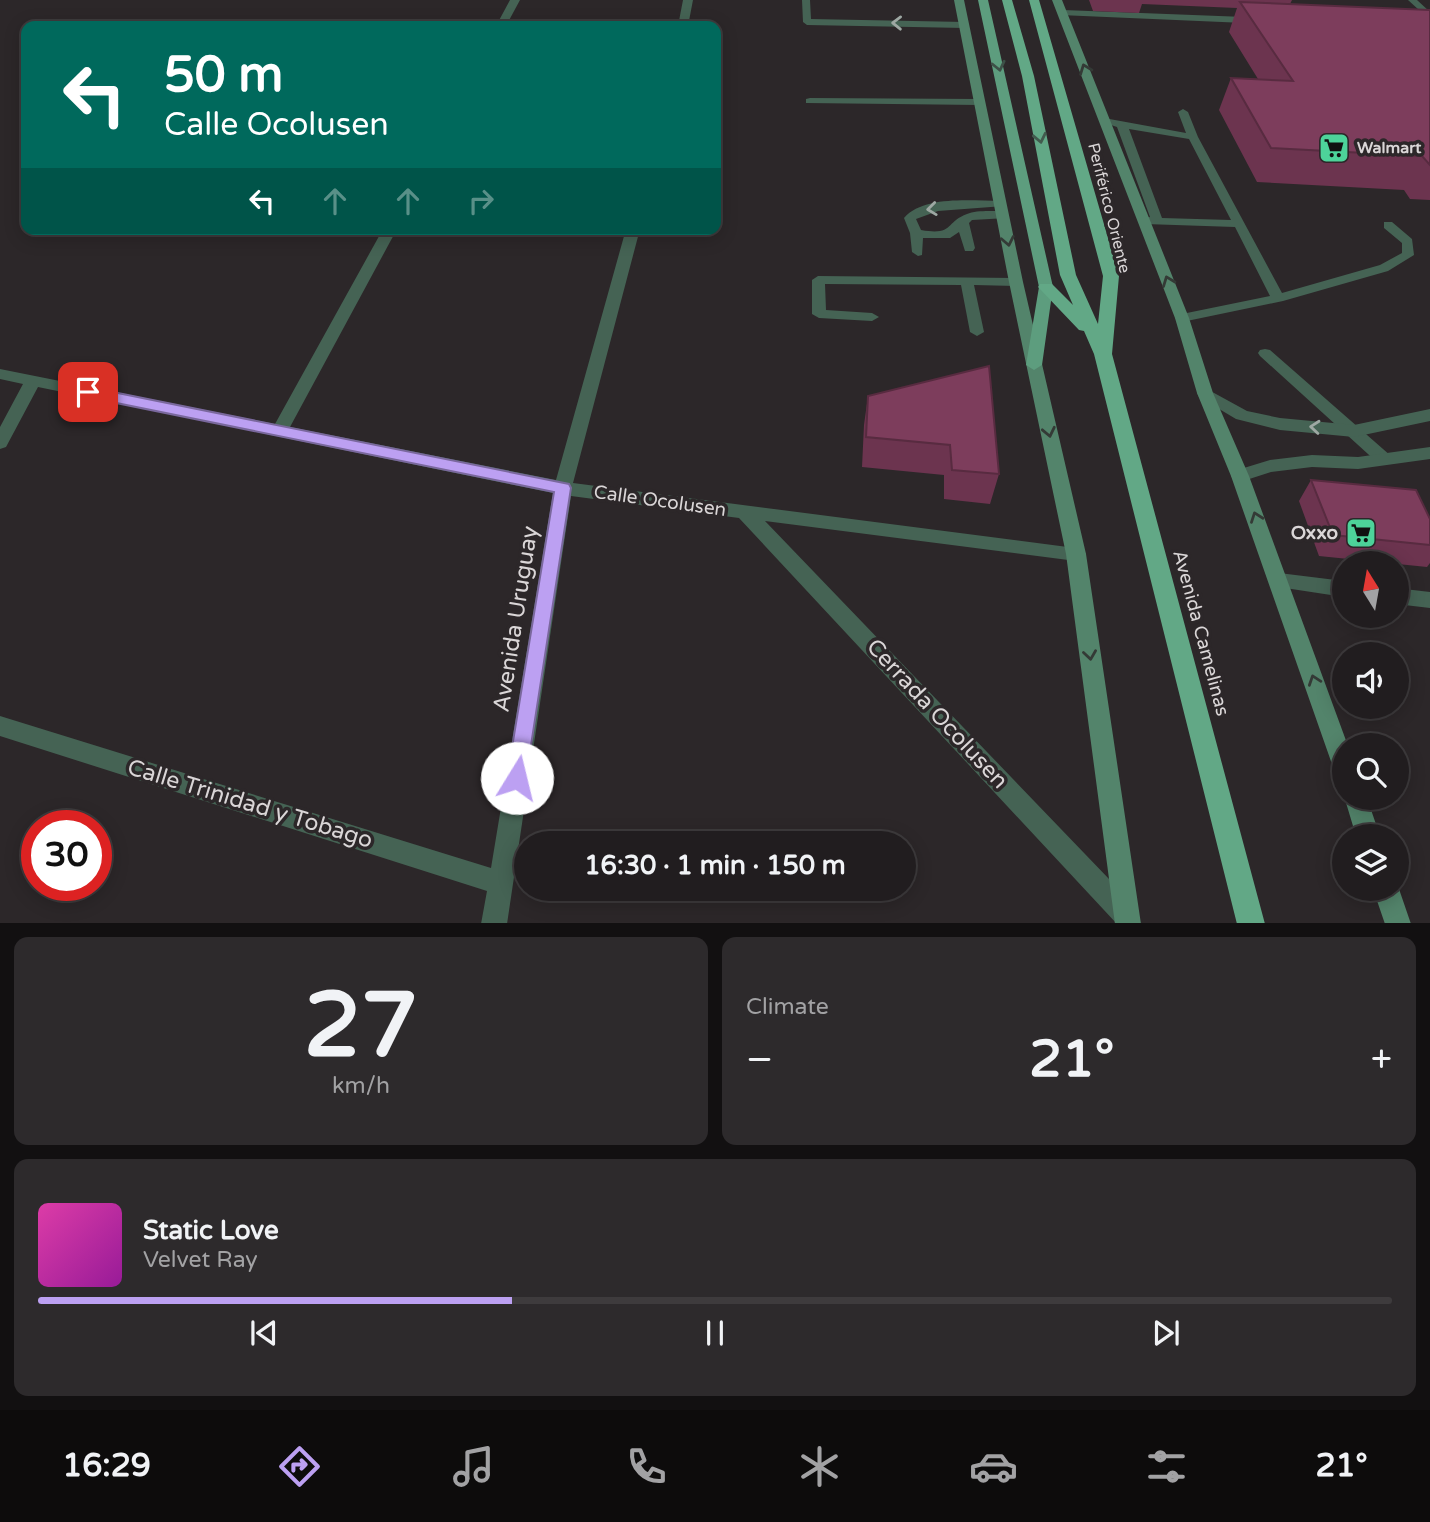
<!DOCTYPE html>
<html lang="en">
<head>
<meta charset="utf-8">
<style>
  :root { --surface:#211d1f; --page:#2d2a2c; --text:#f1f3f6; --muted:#a2a2a4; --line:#3e3b3d; --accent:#bca0f2 }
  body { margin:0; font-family:"Varela Round",sans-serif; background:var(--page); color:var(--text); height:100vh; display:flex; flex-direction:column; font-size:26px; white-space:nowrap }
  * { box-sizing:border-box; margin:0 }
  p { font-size:23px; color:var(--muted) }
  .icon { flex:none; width:38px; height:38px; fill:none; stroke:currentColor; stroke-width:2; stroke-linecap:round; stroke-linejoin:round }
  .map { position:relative; height:923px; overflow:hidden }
  .sheet { display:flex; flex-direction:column; gap:14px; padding:14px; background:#121011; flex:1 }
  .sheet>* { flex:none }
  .guide { position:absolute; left:21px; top:21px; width:700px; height:214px; border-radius:14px; box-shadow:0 4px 18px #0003,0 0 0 2px var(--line); background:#00695c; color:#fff; overflow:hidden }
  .needle { width:46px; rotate:349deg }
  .fabs { position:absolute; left:1332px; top:551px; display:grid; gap:14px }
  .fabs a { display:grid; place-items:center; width:77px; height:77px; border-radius:50%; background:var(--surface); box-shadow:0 4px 18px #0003,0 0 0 2px var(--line); font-size:35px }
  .speed { position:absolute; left:21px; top:810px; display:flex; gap:14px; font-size:35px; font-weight:700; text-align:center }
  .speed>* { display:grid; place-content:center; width:91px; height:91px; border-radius:50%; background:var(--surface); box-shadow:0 4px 18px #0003,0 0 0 2px var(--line); line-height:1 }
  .speed .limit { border:10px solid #d22; background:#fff; color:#111 }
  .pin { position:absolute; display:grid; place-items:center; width:60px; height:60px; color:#fff; margin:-30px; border-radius:14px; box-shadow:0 4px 10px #0006 }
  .me { position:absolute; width:77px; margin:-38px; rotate:9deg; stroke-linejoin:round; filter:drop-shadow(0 0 5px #0008) }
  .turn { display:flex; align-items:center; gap:24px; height:147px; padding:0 28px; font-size:32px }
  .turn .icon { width:91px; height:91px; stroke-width:2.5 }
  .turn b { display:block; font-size:49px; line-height:60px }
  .lanes { display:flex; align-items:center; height:66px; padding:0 28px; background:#0003; justify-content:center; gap:35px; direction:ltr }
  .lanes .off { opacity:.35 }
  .big { font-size:52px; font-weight:800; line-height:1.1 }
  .sheet .widget { flex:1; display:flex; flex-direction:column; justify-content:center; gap:10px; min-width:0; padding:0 24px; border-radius:14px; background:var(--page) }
  .sheet .dial { align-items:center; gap:0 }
  .dial b { font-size:91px; line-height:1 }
  .song { display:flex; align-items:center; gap:21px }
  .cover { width:84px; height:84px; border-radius:10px; background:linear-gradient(135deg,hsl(320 70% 55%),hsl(300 70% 35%)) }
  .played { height:7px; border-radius:4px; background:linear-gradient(90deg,var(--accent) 35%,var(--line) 35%) }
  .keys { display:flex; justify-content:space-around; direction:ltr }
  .heat { display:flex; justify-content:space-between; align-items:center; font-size:38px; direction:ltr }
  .sheet .tiles { flex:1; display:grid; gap:14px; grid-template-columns:1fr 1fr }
  .widget:last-child { grid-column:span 2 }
  .trip { position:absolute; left:514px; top:831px; width:402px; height:70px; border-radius:35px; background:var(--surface); box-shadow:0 4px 18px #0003,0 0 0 2px var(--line); font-weight:800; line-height:70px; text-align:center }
  .tabs { display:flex; height:112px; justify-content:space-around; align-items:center; background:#0d0c0c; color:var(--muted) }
  .tabs .icon { width:49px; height:49px }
  .tabs .selected { color:var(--accent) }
  .tabs b { font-size:32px; color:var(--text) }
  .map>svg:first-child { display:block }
</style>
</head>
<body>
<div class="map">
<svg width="1430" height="924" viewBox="0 0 1430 924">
  <rect width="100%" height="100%" fill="#2c2729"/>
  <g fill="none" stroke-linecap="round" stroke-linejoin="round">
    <path fill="#456354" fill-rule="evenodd" d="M802,0H810L811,19L965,22L969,25L965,28L807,25L803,22Z
      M1408,0H1417L1430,12V20Z
      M1063,10L1245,17L1249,20L1245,23L1060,15V11Z
      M1183,109L1188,112L1198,137L1282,293L1380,265L1402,253V243L1384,228V222H1392L1412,239L1414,255L1388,271L1283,301L1182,322L1177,321L1175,318L1177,315L1270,296L1235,227L1145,224V218L1150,217L1117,127L1099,121L1104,118L1186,133L1178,112ZM1129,129L1189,139L1231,220L1162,218Z
      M1000,201L1006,204L1004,206L938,211L916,219L921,230C954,236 945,222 967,214C977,210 996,211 1007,212V218L972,220L969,223L975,248L973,251H965L959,232L950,238H923L922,255L918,256L912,252L910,233L904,218C924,195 972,201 1000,201Z
      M818,276L1016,278L1022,282L1016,286L974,285L984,332L977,336L970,332L961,285L825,284L826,310L872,313L879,317L872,321L819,318L812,314V280Z
      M1265,349L1270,350L1391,456L1393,460L1391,464H1379L1260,356L1258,353L1260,350Z"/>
    <path fill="#456354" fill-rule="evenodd" d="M510,0H520L506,26H496Z
      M683,0H693L688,26H678Z
      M810,98L979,99L985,102L979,105L806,103V99Z
      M383,229H397L290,427L556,480L626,229H640L573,483L1083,549L1086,554L1083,559L1076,561L765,521L1135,906L1139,915L1135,924H1117L739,518L571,496L507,924H481L487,891L0,736V716L491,868L553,493L38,387L6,447L0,449V427L23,384L0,379V369L275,424Z
      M1205,388L1247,411L1280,418L1354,425L1430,409V421L1354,437L1280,430L1236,419L1199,397L1197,393Z
      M1430,447V459L1358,469L1312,467L1271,472L1240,482L1234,481L1231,476L1234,471L1270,460L1312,455L1358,457Z"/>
    <path fill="#456354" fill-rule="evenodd" d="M1279,573L1344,581V597L1272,586L1269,581L1272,576Z
      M1396,588L1430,592V608L1396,604Z"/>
    <path fill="#53846b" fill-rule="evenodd" d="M954,0H964L1023,282L1086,554L1141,924H1115L1066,554L1009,282Z
      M1052,0H1062L1189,318L1213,393L1249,476L1348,746H1344V778L1336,774L1333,767L1231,476L1197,393L1175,318Z
      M1344,796L1367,798L1380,836H1356Z
      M1396,884L1399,889L1411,924H1385L1373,889H1396Z"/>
    <path fill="#5d9d7e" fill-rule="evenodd" d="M978,0H988L1053,287L1042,365L1034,370L1026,365L1039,287Z"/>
    <path fill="#62a886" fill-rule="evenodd" d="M1002,0H1012L1034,76L1076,275L1098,324L1103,276L1029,0H1039L1119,276L1112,354L1265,924H1237L1094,354L1084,331L1079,330L1038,287L1040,284H1052L1073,305L1060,275L1022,76Z"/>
  </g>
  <path fill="#6c344f" d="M1089,0H1292L1290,4L1430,10V200L1410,199L1404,190L1257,182L1219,110L1231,78L1258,79L1229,32L1237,8L1142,4L1139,13L1093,11Z
    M868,396L999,474L990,504L944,499V475L862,467L864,425Z
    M1311,480L1430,519V563L1427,567L1319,556L1299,501Z"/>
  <path fill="#7d3d5c" stroke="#582b40" stroke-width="2" d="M1240,2L1430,10V165L1422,156L1271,148L1231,78L1293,81Z
    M989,366L999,474L952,470L950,445L866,437L868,396Z
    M1311,480L1416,490L1430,519V545L1333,535Z"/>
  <defs><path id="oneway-chevron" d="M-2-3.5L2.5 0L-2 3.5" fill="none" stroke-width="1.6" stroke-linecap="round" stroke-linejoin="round" transform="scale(1.75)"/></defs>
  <g stroke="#9ea8a3">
    <use href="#oneway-chevron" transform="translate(897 23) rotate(-179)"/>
    <use href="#oneway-chevron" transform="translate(932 209) rotate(173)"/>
    <use href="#oneway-chevron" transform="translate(1315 427) rotate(-175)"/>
  </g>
  <use stroke="#3d5047" href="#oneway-chevron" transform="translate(999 66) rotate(77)"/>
  <g stroke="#343a36">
    <use href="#oneway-chevron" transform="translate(1085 69) rotate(-111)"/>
    <use href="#oneway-chevron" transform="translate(1008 241) rotate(79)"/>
    <use href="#oneway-chevron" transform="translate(1168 281) rotate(-111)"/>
    <use href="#oneway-chevron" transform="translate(1049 432) rotate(78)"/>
    <use href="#oneway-chevron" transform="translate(1256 517) rotate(-110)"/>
    <use href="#oneway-chevron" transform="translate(1090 655) rotate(82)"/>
    <use href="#oneway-chevron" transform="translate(1314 680) rotate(-109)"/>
  </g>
  <use stroke="#425b4e" href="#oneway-chevron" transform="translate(1040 138) rotate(78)"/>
  <path fill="#bca0f2" stroke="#7a689d" stroke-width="2" d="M88,387L569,484L571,488L525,784L517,787L510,784L507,778L554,492L82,396L80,392Z"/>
  <defs>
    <g id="supermarket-square" transform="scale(1.575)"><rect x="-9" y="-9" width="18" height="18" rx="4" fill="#4dd39a" stroke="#2c2729"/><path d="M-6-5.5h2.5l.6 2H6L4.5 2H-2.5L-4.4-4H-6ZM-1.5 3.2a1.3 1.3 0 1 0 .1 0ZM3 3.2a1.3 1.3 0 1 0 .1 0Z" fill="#111"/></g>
  </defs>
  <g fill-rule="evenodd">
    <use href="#supermarket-square" x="1334" y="148"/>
    <use href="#supermarket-square" x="1361" y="533"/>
  </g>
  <g text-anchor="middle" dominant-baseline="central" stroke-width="7" stroke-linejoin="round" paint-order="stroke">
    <g font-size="16" font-weight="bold" fill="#dad6d7" stroke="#2c2729" text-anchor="start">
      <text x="1357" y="148">Walmart</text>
    </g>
    <g font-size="16" fill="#dad6d7" stroke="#2c2729">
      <text transform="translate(1109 208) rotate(76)">Periférico Oriente</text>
    </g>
    <g font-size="19" fill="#dad6d7" stroke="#2c2729">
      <text transform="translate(660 501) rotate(8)">Calle Ocolusen</text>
      <text transform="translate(1201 633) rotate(75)">Avenida Camelinas</text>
    </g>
    <g font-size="19" font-weight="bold" fill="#dad6d7" stroke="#2c2729" text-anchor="end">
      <text x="1338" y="533">Oxxo</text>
    </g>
    <g font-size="23" fill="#dad6d7" stroke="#2c2729">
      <text transform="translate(516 619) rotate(-81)">Avenida Uruguay</text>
      <text transform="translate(937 714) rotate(47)">Cerrada Ocolusen</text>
      <text transform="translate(250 804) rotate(17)">Calle Trinidad y Tobago</text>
    </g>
  </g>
</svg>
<div class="fabs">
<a><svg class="needle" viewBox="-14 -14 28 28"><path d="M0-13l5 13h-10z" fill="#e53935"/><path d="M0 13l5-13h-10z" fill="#a2a2a4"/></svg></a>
<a><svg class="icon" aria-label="sound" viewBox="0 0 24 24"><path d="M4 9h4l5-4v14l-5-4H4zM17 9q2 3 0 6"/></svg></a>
<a><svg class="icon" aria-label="search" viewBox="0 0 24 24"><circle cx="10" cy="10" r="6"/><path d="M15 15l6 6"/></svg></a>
<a><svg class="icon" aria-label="layers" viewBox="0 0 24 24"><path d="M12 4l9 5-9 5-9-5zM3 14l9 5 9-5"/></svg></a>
</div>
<div class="speed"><div class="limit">30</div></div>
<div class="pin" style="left:88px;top:392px;background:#d93025"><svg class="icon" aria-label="arrive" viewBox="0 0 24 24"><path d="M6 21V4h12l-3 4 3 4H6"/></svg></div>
<svg class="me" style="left:517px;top:778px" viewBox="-20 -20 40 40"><circle r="19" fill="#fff"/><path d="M0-13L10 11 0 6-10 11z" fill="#bca0f2"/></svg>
<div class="trip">16:30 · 1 min · 150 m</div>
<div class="guide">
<div class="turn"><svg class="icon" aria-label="left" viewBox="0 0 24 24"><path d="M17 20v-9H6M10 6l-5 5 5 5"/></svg><div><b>50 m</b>Calle Ocolusen</div></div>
<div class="lanes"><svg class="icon" aria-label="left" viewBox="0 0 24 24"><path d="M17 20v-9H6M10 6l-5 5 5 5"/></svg><svg class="icon off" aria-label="ahead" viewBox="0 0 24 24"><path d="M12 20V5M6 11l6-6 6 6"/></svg><svg class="icon off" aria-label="ahead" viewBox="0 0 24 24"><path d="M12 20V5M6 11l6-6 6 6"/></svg><svg class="icon off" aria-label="right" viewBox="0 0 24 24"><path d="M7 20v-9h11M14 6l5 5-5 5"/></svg></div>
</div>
</div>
<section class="sheet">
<div class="tiles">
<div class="widget dial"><b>27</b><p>km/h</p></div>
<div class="widget"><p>Climate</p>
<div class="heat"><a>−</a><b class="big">21°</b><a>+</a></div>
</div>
<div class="widget">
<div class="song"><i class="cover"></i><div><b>Static Love</b><p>Velvet Ray</p></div></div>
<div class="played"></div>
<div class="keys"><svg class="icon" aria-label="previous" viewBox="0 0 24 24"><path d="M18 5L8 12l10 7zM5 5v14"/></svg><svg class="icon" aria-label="pause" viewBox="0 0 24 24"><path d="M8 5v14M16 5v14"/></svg><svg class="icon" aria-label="next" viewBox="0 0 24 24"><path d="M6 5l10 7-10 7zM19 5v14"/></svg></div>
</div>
</div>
</section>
<nav class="tabs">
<b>16:29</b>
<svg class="icon selected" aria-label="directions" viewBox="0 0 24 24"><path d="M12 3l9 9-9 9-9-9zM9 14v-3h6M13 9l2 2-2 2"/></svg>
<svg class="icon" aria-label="music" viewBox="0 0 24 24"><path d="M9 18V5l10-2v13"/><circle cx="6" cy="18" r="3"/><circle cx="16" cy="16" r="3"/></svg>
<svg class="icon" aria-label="phone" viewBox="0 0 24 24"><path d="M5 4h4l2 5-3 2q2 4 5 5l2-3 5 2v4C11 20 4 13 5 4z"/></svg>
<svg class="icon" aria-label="climate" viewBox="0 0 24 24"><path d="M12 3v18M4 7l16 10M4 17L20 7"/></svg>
<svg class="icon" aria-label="car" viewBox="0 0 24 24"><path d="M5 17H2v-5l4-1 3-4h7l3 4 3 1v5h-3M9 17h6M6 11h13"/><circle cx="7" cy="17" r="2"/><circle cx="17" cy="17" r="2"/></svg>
<svg class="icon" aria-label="filters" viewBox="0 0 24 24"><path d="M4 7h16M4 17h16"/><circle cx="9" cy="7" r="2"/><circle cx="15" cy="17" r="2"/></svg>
<b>21°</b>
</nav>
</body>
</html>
